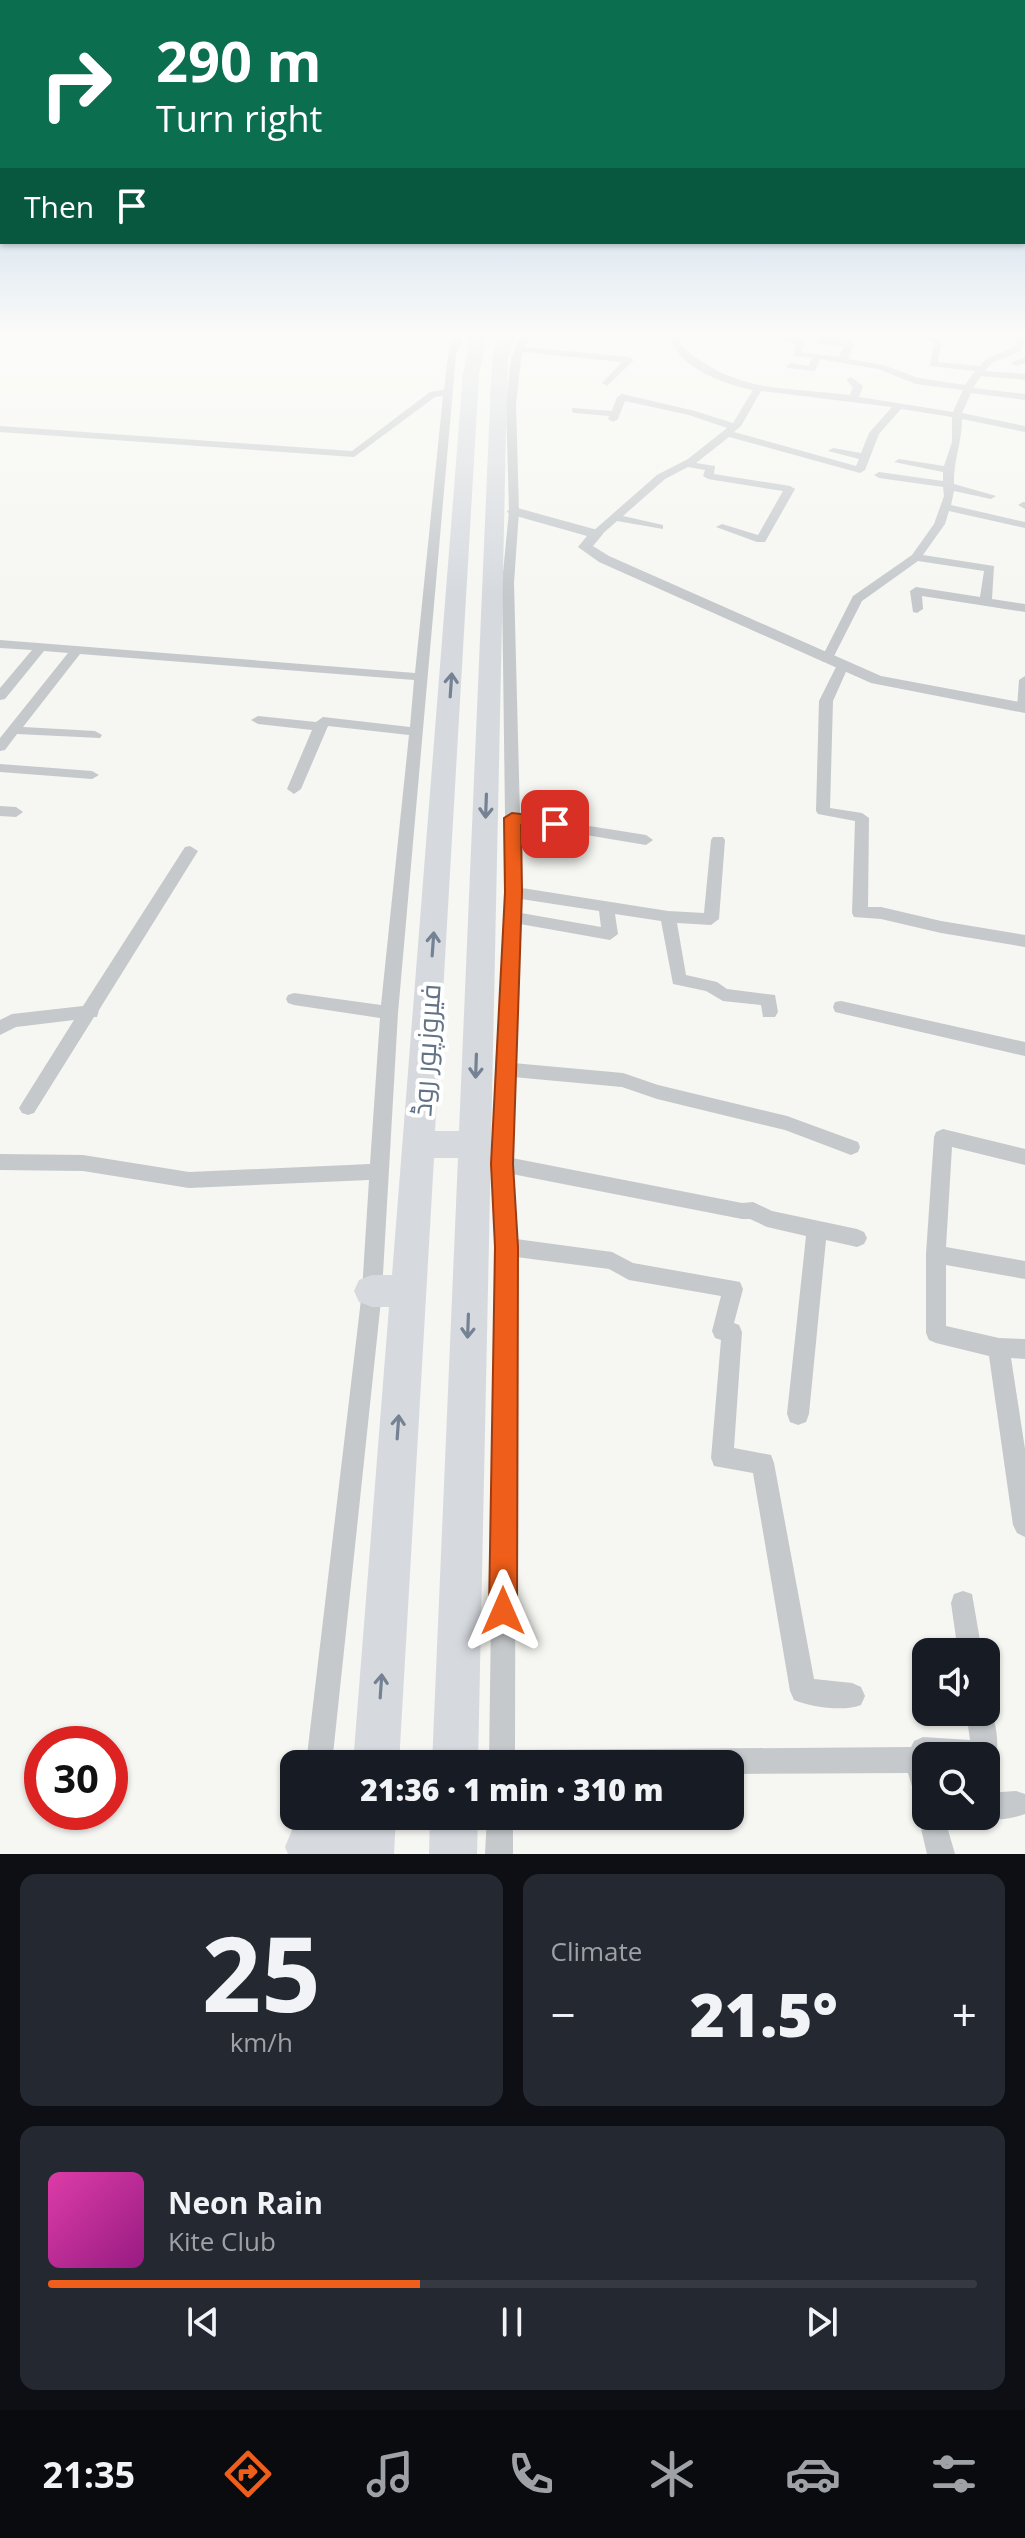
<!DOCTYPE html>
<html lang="en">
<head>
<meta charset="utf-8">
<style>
  :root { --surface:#171b24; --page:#242831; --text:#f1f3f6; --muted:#9ea1a6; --line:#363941; --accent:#ef5e1a }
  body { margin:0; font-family:"Open Sans",Cairo,sans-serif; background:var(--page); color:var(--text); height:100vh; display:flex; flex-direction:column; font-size:30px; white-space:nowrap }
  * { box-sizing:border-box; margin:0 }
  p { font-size:26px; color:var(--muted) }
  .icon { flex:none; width:44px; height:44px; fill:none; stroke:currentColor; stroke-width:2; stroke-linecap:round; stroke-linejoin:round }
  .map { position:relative; height:1854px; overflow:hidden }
  .panel { display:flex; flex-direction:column; gap:20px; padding:20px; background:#0d0f14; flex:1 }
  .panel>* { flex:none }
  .top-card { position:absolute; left:0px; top:0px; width:1026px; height:244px; box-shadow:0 2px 6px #0004; background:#0b6e4f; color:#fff; overflow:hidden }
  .tools { position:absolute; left:912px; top:1638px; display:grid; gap:16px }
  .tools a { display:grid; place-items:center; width:88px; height:88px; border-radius:16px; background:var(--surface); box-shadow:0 2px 6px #0004; font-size:40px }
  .speed { position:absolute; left:24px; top:1726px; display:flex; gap:16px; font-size:40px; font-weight:700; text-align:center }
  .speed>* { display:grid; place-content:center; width:104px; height:104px; border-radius:50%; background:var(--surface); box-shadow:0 2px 6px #0004; line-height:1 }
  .speed .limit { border:12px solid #d22; background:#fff; color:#111 }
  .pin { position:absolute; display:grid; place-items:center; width:68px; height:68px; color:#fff; margin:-34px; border-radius:16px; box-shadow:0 4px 12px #0006 }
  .me { position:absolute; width:88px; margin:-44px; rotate:0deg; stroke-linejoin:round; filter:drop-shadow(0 0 6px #0008) }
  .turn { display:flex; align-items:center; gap:28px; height:168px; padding:0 24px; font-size:36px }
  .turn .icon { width:104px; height:104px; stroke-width:2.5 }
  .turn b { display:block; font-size:56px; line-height:68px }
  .then { display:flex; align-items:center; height:76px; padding:0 24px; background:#0003; gap:16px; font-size:30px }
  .big { font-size:60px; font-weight:800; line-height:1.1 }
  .panel .card { flex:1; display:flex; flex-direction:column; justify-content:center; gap:12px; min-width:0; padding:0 28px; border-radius:16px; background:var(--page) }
  .panel .dial { align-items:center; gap:0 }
  .dial b { font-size:104px; line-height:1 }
  .song { display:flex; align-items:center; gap:24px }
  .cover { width:96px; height:96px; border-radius:12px; background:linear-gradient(135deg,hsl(320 70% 55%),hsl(310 70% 35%)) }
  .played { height:8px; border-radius:4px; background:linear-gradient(90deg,var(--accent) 40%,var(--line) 40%) }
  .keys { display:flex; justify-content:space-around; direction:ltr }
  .heat { display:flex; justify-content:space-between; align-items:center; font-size:44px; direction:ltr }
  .panel .tiles { flex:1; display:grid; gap:20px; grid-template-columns:1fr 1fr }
  .card:last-child { grid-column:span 2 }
  .trip { position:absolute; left:280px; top:1750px; width:464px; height:80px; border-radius:16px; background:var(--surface); box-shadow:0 2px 6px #0004; font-weight:800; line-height:80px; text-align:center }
  .menu { display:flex; height:128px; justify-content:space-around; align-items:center; background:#090b0e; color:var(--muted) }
  .menu .icon { width:56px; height:56px }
  .menu .on { color:var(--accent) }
  .menu b { font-size:36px; color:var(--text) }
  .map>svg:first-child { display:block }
</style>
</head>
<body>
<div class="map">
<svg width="1025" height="1854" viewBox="0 0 1025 1854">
  <rect width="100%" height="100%" fill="#f6f6f2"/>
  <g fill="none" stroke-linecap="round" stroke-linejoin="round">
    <path fill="#c5c9cc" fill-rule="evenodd" d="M454,337H463L456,355L398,1013L382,1291L332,1764H306L362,1291L369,1180L189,1188L83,1171L0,1170V1154L83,1155L189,1172L370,1164L380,1018L294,1005L288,1003L286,999L288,995L294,993L381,1005L409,735L328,726L301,789L294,794L287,789L312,730L258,724L251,720L258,716L316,722L323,717L410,727L414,680L80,654L23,727L95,731L102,735L100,738L17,734L5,750L0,751V738L68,653L44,651L5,699L0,700V688L32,650L0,648V640L415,673L443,396L435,397L354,457L0,432V426L352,451L430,392L444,390L448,355Z
      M520,337H529L525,347L629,357L634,360L607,386L602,383L622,362L523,352L521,359L516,404L519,511L514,583L520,815L646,835L653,840L646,845L520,824L522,888L668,911L704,913L711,840L713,837H723L725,840L719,919L711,925L677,923L686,975L717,982L727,989L775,995L778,1012L775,1017H763L761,1005L723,1001L706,991L673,984L661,921L615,914L618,934L610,940L520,924L513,1063L623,1073L658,1085L787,1116L858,1142L860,1147L858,1152L851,1155L785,1130L657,1099L622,1087L513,1077L512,1158L742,1203L753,1202L772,1211L857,1229L864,1232L867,1238L864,1244L857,1247L826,1240L809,1414L806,1422L798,1425L790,1422L787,1414L806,1236L767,1227L750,1219H742L512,1174L516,1239L612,1252L633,1263L740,1282L743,1289L734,1323L739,1325L742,1332L734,1448L771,1455L774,1463L814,1679L852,1683L861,1687L865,1696L861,1705C844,1712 811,1707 794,1700L790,1691L753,1473L714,1466L711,1458L721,1340L715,1338L712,1331L721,1296L629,1280L609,1269L516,1257L515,1750L911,1747L914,1741L923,1737L970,1740L966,1712H986V1702C996,1716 1001,1747 994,1763L986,1767V1756H926V1816H944L955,1854H927L918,1816L923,1806L917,1803L908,1773L730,1774V1764H489L496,1247L493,1164L495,1069L506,892L502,583L509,511L506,404L511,359ZM521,899L599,911L601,927L521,913Z
      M671,337H679L681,346C737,394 781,386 850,395L853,387L846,380L851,377L863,386L859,397L953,412L963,390L916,384L878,369L820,359L815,371L788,368L786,366L791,363L809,366L812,358L793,356L796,344L774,337L798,340L808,337L801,352L839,357L844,346L818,344L816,338L850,341L854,344L848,359L883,365L918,378L965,385L975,371L930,366L934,342L919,337L942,339L938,362L980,366L986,359L1014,347L1018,337H1025L1021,351L992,363L985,371L1025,374V380L981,376L973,388L1025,394V400L971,393L962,413L1025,426V432L962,419C962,443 953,462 954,484L996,496L991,499L954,491L951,505L1025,522V528L949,511L945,524L923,555L994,566L992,599L1025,604V612L922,596L923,609L917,613L913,612L910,591L916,587L980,597L984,571L918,561L862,601L831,662H823L821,659L853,596L912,555L934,524L944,496L943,487L879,478L874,475L879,472L943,481V472L894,462L899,459L944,466L952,442V417L946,416L901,409L879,434L865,470L860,473L729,437L696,463L715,466L714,474L790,486L795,489L765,542H757L716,527L722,524L758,535L783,491L708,479L703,476L705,470L688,467L665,479L623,516L663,525V529L617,521L600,536H592V532L657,475L688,459L727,428L689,415L625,401L618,419L613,422L608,419L609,416L575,413L572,412V408L612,411L617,397L622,394L695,411L733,423L753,390C726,385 676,367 671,337ZM761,391L892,407L869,433L861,453L833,448L828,451L859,459L856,466L734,432L741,426Z
      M1025,357V363L1016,366L1011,363Z
      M1023,502H1025V509L1018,505Z
      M843,661L849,665L833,701L830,808L862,813L869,818L868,907H881L941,921L1025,935V947L941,933L881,919L854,917L852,913L855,821L818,814L816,811L819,701L837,665Z
      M1025,676V712H1024L1017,708L1019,680Z
      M0,764L92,771L99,775L92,779L0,772Z
      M0,806L16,807L23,812L16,817L0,816Z
      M190,846L198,851L99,1010L97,1017H94L34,1113L28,1115L22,1113L19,1108L22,1103L74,1020L16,1027L0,1035V1020L12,1014L83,1006L185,847Z
      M841,1001L1025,1042V1056L835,1012L833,1007L835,1002Z
      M943,1129L1025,1149V1165L952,1147L946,1247L1025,1261V1279L946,1265V1326L999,1338L1025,1339V1359L1011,1358L1025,1449V1537L1017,1533L1013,1525L989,1356L936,1343L929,1340L926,1333V1254L934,1137L936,1132Z
      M963,1591L972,1594L982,1652H958L951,1603L954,1594Z
      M1016,1791L1025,1794V1814C1011,1819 992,1822 978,1816H986V1793Z
      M300,1816H326L323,1854H295Z
      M487,1816H513V1854H485Z"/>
    <path fill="#c5c9cc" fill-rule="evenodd" d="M514,507L601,531L603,534L593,546L609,556L881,676L1025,703V713L871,683L599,562L578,547L587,536L509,514L507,511Z"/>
    <path fill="#d6dadf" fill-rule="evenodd" d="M471,337H487L479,374L435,1131H459L492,358L498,337H514L508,358L506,430L478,1764H432L458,1158H434L399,1764H353L389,1307H372L359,1302L354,1291L359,1280L372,1275H392L463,374Z
      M348,1816H396L394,1854H288L285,1847L292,1830L309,1823L348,1828Z
      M430,1816H478L477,1854H429Z"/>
  </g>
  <defs><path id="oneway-shaft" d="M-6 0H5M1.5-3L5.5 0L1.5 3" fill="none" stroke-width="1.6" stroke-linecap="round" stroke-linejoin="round" transform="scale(2)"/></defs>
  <g stroke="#748293">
    <use href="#oneway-shaft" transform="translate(451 685) rotate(-86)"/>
    <use href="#oneway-shaft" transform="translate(486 806) rotate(92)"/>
    <use href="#oneway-shaft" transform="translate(433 944) rotate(-86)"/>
    <use href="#oneway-shaft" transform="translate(476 1066) rotate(92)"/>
    <use href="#oneway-shaft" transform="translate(468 1326) rotate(92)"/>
    <use href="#oneway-shaft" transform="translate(398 1427) rotate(-86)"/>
    <use href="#oneway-shaft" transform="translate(381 1686) rotate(-86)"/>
  </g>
  <linearGradient id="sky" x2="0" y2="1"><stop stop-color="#97bcde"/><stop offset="0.56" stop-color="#fbfbf9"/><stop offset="1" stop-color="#fbfbf9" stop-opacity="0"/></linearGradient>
  <rect width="1025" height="597" fill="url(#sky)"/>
  <path fill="#ef5e1a" stroke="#9b3d11" stroke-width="2" d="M512,813L555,818L564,824L555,829L521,825L522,892L513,1164L518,1247L517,1611L513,1621L503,1625L493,1621L489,1611L495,1247L491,1164L505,892L504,818Z"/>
  <g text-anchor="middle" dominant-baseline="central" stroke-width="8" stroke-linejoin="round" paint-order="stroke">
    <g font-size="28" fill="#637386" stroke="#fff">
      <text transform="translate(425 1050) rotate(-86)">فیروزپور روڈ</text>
    </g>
  </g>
</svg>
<div class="tools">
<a><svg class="icon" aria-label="sound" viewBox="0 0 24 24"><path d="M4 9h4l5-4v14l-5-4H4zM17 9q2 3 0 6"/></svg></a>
<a><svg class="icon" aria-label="search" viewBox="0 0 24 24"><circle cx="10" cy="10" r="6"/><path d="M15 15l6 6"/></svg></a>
</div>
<div class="speed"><div class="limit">30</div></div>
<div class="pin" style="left:555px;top:824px;background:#d93025"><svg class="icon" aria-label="arrive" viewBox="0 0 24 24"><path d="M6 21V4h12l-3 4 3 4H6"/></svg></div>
<svg class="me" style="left:503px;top:1611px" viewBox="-20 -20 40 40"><path d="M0-17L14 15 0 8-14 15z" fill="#ef5e1a" stroke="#fff" stroke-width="4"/></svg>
<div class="trip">21:36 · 1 min · 310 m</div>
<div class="top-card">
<div class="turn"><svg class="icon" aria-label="right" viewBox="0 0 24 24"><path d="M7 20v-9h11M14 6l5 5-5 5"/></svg><div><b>290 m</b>Turn right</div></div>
<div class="then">Then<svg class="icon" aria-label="arrive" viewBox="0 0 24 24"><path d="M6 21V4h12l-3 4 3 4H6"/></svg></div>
</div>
</div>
<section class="panel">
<div class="tiles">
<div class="card dial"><b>25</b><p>km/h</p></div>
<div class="card"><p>Climate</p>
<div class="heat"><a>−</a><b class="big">21.5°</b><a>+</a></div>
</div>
<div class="card">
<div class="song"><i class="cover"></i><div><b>Neon Rain</b><p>Kite Club</p></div></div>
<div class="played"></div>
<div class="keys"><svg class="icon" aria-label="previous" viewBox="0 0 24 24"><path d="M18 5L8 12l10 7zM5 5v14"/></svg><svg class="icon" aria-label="pause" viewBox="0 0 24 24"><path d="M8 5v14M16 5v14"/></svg><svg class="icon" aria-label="next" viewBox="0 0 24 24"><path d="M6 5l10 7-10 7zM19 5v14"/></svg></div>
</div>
</div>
</section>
<nav class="menu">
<b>21:35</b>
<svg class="icon on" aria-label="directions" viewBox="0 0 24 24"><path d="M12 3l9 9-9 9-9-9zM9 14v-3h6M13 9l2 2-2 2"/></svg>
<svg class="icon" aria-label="music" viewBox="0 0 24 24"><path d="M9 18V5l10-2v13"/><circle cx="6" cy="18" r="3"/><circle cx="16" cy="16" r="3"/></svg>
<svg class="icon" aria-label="phone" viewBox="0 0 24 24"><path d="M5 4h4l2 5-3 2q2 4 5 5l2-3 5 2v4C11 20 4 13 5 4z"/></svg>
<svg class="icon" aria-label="climate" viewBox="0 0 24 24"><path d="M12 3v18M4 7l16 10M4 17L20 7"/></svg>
<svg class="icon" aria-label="car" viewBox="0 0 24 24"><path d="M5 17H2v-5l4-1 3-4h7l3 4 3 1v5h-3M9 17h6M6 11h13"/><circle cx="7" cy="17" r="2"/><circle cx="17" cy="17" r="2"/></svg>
<svg class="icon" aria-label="filters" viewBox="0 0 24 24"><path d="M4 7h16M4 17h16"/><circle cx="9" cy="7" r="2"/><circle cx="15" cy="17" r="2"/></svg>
</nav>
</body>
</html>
